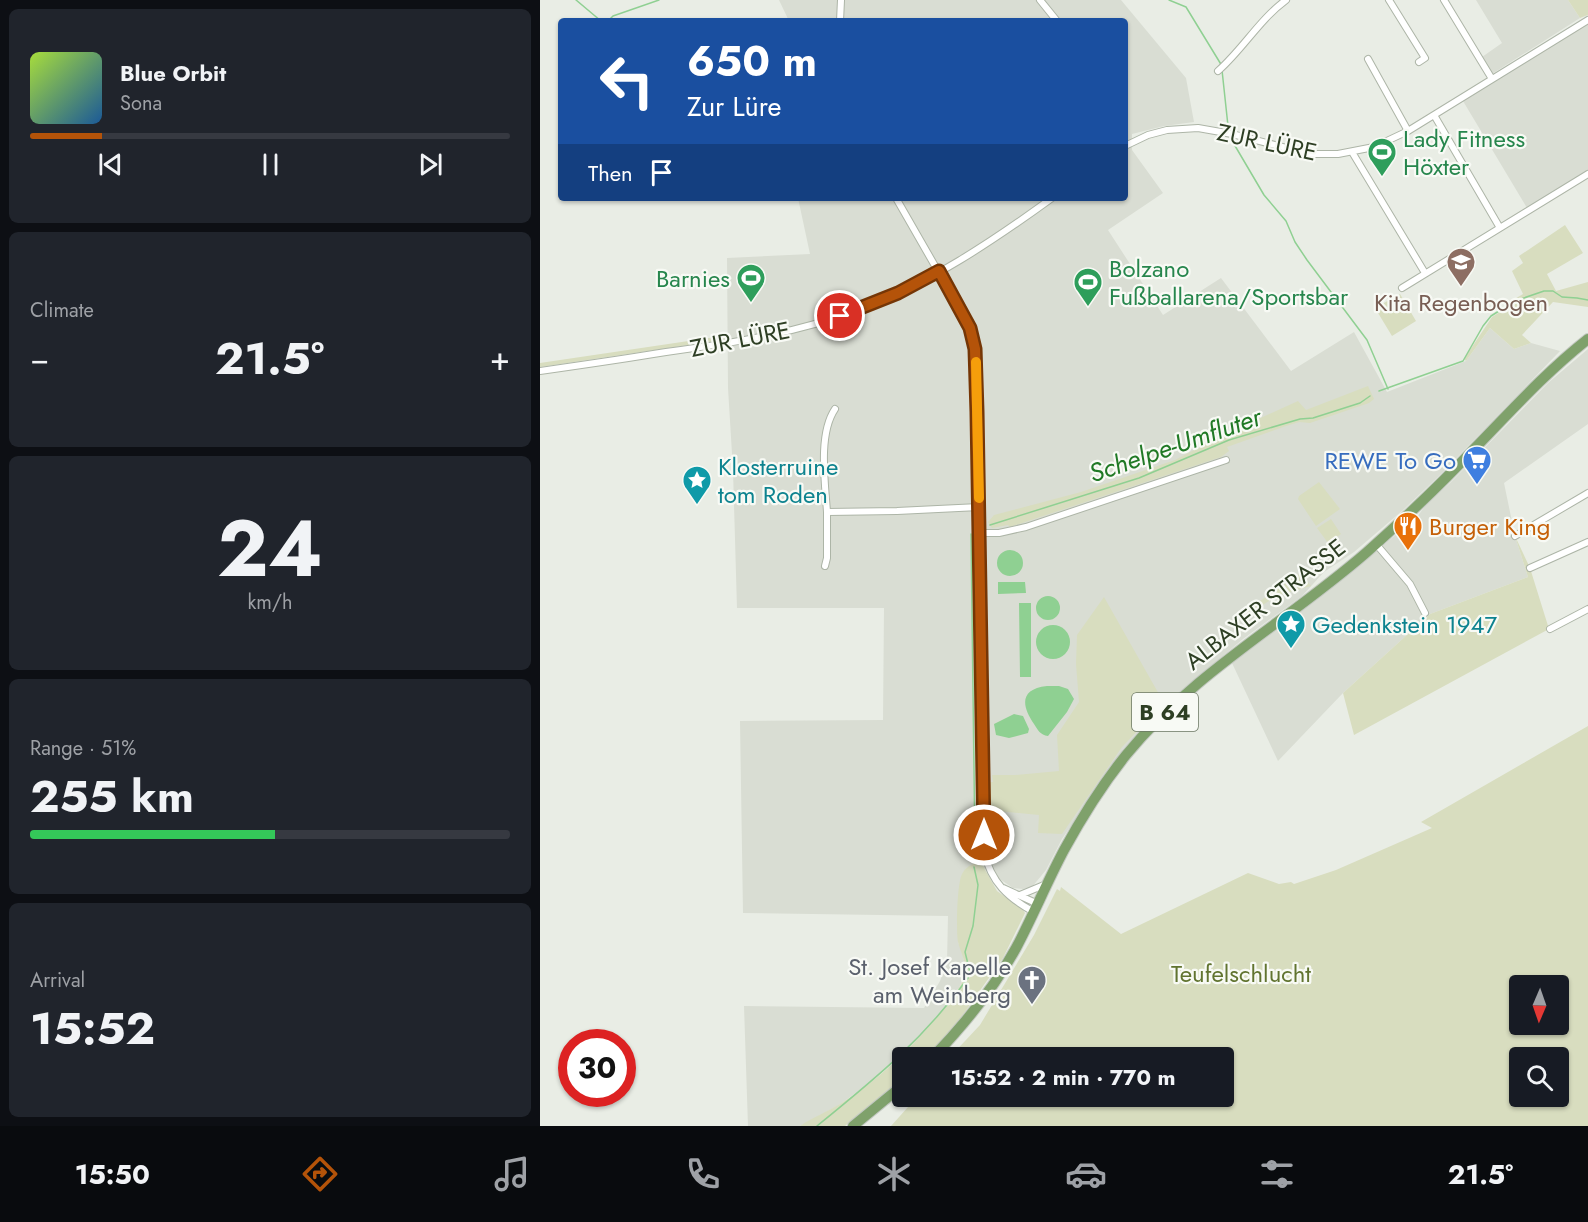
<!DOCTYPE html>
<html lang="en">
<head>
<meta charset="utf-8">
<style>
  :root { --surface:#171b24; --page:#20242c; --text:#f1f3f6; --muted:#9ea1a6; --line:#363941; --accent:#b45309 }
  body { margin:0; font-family:Jost,sans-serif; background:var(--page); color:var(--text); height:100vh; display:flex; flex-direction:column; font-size:22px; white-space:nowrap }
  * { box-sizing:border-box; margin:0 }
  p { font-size:20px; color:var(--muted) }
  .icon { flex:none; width:33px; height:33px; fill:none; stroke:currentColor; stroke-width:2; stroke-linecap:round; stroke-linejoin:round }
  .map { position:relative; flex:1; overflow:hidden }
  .sheet { display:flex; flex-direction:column; gap:9px; padding:9px; background:#0d0f14; width:540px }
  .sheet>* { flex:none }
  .hud { position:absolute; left:18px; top:18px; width:570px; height:183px; border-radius:6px; box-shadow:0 2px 4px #0004; background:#1a4fa0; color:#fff; overflow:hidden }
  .needle { width:39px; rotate:182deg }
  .controls { position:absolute; left:969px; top:975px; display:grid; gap:12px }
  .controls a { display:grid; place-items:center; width:60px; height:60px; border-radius:6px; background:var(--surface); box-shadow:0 2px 4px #0004; font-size:30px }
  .speed { position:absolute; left:18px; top:1029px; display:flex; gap:12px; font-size:30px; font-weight:700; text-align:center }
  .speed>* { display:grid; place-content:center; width:78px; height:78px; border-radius:50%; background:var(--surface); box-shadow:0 2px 4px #0004; line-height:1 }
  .speed .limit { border:9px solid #d22; background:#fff; color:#111 }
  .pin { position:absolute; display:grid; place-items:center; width:51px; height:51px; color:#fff; margin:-26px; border:3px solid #fff; border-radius:50%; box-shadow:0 2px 6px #0007 }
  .me { position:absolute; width:66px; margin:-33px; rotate:0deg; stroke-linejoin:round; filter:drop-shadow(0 0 4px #0008) }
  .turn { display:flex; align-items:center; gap:21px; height:126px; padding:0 30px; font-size:27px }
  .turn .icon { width:78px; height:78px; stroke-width:2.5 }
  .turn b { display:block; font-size:42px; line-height:51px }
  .then { display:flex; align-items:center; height:57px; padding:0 30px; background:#0003; gap:12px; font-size:22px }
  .big { font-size:45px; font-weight:700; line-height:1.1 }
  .sheet .card { flex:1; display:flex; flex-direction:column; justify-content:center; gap:9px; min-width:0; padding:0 21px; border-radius:9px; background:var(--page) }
  .sheet .dial { align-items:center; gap:0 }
  .dial b { font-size:78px; line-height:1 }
  .song { display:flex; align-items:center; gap:18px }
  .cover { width:72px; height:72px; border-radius:9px; background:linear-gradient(135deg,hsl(80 70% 55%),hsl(210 70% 35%)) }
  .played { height:6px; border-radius:3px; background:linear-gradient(90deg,var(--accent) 15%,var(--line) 15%) }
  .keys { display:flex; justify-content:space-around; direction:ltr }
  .heat { display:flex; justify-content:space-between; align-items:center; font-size:33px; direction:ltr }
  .charge { height:9px; border-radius:4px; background:linear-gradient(90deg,#34c759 51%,var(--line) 0) }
  .trip { position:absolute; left:352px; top:1047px; width:342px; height:60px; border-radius:6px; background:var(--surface); box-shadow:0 2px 4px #0004; font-weight:700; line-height:60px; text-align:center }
  .dock { display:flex; height:96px; justify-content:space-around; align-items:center; background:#090b0e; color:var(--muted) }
  .dock .icon { width:42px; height:42px }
  .dock .on { color:var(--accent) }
  .dock b { font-size:27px; color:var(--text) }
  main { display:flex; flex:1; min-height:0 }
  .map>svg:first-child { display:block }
</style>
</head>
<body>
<main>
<section class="sheet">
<div class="card">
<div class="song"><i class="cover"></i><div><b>Blue Orbit</b><p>Sona</p></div></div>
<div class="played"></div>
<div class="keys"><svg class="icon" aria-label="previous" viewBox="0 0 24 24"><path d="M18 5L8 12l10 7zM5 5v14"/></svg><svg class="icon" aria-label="pause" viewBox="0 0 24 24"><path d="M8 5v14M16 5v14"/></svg><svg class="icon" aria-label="next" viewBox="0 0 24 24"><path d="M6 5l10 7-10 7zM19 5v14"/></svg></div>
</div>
<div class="card"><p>Climate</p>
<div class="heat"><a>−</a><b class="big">21.5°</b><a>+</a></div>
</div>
<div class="card dial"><b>24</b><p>km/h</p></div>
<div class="card"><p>Range · 51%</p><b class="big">255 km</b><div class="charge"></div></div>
<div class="card"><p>Arrival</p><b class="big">15:52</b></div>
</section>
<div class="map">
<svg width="1048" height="1126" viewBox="0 0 1048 1126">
  <rect width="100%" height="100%" fill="#e9ede5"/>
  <path fill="#d9ddd3" d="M239,0H581L646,78L654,122L624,126L592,134V150L623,193L568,230L623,315L681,278L751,371L814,332L847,392L926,361L950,328L974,349L991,343L1020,351L901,474L862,511L814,552L784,572L762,596L703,639L622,707L583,749L522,839L506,870L492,887L483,889L473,888L436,863L418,942L423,954L425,967L424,977L417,992L388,1028L364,1052L331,1082L299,1105L260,1126H208L204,1006L384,1008L400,981L407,962L408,916L203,913L200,721L343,720L344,608H197L193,470L188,388L187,258L270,254L258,198H585V21H249Z
    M936,0H1028L1040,18L952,74L942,57L962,43Z
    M1048,22V170L987,208L923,101Z
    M1048,349V424L964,483L975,536L988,577L890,614L803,693L738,761L692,663L821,564L877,517L888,502L910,483L1008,383Z"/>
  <path fill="#d8ddbf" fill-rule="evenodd" d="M1028,0H1048V15L1040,18Z
    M1025,225L1043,253L1007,274L1016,291L1048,282V307L1013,302L982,335L991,343L974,349L950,328L926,361L924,359L952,317L974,303L973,300L983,294L972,271L983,263L979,256Z
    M860,294L876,321L852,336L835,308Z
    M189,335V339L0,367V363Z
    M828,386L834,399L829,403L770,423L759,422L746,426L687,447L689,451L681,457L470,527L468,525L452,528L448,522L454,515L541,492L635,460L679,437L758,401L766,410Z
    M779,482L800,509L776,526L758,499L759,496Z
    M791,519L801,534L788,543L777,528Z
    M975,536L990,568L1009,629L814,735L803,693L890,614L988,577Z
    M761,573L771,586L739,595L699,619L704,612Z
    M564,597L624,703L582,747L522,834L498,833L499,815L448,810V782H453L452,775H475L519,771L517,735L539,702L536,664L537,635Z
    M1048,726V1126H351L377,1097L684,1096V1058L410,1057L440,1025L494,935L517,889L520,891L521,887L581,934L708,873L739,884L751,882L754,884L796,870L892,828L881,822ZM980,986H1018V1024H980ZM980,1058H1018V1096H980Z
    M436,863L443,866L457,891L483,910L485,913L463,958L410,1033L386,1057L363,1058V1078L305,1126H260C273,1117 287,1112 300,1104C340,1079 375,1045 404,1008C411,999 420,989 424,977C428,964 421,954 418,942C416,930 417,884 422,874C425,868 430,865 436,863Z"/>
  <path fill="#8fd092" d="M457 563a13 13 0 1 1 26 0a13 13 0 1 1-26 0Z
    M458,582H485L486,593L458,594Z
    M496 608a12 12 0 1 1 24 0a12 12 0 1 1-24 0Z
    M479,603H491V677H480Z
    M496 642a17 17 0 1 1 34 0a17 17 0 1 1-34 0Z
    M507,686H519L528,689L534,699L527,712L508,736C500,735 498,730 494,724C481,705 480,689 507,686Z
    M474,714L483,716L489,729L488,733L469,738L456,735L454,724Z"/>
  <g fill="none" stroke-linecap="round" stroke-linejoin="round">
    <path stroke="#8fd092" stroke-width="1.5" d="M36,0L61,21
      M629,0L646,7L682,66
      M68,21L73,16L119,0
      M682,70L688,126
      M691,139L724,195L746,221L755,242L767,260L827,340L848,389
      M839,391L923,361L943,326L951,316L975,301L1004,291H1013L1022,297L1037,298L1048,300
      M450,525L599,478L689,440L760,419L773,418L820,403L830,396
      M431,534L435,849
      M277,1126C336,1078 383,1040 428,978L430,972L425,952L433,926L438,885L434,867"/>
    <g stroke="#adb5a7" stroke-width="8">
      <path id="minor" d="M500,0L517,21
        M849,0L885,58L879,62
        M904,0L952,79
        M300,21L301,0
        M828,59L868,131
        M678,71C703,49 719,20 746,0
        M894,115L960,228
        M585,146L608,135L627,130L658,128L692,134L770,154H798L834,147L868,131L1048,20
        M812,152L885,273
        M356,198L422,313L430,328L435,349L436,372L444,852C451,882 468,898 494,912
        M862,288L1048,174
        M0,371C42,365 84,359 126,352C192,343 258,333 320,309C389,284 453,241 512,198
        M287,512C285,482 278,434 295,409
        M440,533H459L486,527L686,460
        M975,536L1048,493
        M836,544L870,584L885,613
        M285,566L287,558V512L357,511L439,507
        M990,568L1048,542
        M1010,629L1048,609
        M463,888L498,904
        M480,895L504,885"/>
    </g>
    <g stroke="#c4c9c2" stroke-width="12">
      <path id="primary" d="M392,1058C424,1025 454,988 476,948C493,916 507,882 524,850C542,817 562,785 586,755C654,672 748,621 827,552C864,519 900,485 934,449C971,411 1006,372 1048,339
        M313,1126L363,1085"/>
    </g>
    <use href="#minor" stroke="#fff" stroke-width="6"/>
    <use href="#primary" stroke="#7fa16b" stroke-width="10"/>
  </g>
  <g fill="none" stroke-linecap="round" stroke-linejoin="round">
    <g stroke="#753606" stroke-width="15">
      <path id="route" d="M300,316L358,293L399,271L430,328L435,349L437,412L444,835"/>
    </g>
    <use href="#route" stroke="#b45309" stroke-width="10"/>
    <path stroke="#f59e0b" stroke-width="10" d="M436,362L439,498"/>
  </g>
  <defs>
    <g id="stadium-pin" transform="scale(1.5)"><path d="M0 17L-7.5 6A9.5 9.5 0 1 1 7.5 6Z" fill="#2e9e5b" stroke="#f8faf5"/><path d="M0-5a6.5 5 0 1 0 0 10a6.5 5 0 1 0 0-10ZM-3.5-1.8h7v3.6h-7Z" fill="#fff"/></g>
    <g id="school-pin" transform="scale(1.5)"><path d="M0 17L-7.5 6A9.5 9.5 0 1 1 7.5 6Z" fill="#8d6e63" stroke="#f8faf5"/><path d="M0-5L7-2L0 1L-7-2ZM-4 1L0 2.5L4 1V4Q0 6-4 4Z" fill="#fff"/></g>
    <g id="supermarket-pin" transform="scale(1.5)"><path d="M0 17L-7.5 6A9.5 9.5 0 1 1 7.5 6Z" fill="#3f7fe0" stroke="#f8faf5"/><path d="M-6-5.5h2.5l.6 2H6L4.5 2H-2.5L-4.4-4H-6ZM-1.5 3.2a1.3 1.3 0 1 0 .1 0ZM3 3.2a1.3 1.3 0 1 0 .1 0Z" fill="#fff"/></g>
    <g id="sight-pin" transform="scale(1.5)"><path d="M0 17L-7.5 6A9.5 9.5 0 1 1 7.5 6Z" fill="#0f9aa8" stroke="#f8faf5"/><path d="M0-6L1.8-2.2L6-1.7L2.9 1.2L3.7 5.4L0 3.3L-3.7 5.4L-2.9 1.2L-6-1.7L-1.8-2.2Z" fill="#fff"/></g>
    <g id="restaurant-pin" transform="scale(1.5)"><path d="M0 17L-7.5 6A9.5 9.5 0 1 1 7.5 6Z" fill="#e8710a" stroke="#f8faf5"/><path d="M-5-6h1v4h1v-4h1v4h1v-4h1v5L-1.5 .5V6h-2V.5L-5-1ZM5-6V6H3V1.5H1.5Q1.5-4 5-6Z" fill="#fff"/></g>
    <g id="church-pin" transform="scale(1.5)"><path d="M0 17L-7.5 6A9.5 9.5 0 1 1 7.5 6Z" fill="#6b7280" stroke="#f8faf5"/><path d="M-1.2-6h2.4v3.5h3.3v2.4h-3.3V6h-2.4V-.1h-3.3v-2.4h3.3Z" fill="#fff"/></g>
  </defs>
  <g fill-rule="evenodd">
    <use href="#stadium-pin" x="842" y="152"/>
    <use href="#school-pin" x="921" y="262"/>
    <use href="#stadium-pin" x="211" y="278"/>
    <use href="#stadium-pin" x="548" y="282"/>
    <use href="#supermarket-pin" x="937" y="460"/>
    <use href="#sight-pin" x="157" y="480"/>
    <use href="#restaurant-pin" x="868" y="526"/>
    <use href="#sight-pin" x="751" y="624"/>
    <use href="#church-pin" x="492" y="980"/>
  </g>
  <g text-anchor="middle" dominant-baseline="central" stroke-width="4.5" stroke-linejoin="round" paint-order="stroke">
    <rect fill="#f8faf5" stroke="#6b7763" stroke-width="1.5" x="592" y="693" width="66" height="38" rx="4.5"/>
    <g font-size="22" font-weight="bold" fill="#2e3f24">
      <text x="625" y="712">B 64</text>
    </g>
    <g font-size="24" fill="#27864d" stroke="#f8faf5" text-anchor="start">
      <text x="863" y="138">Lady Fitness<tspan x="863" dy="28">Höxter</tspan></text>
      <text x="569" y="268">Bolzano<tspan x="569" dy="28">Fußballarena/Sportsbar</tspan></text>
      <text x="190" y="278" text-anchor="end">Barnies</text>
    </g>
    <g font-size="24" fill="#2e3f24" stroke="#f8faf5">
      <text transform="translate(727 142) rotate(12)">ZUR LÜRE</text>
      <text transform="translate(200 339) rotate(-11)">ZUR LÜRE</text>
      <text transform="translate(725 604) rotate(-38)">ALBAXER STRASSE</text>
    </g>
    <g font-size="24" fill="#785e54" stroke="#f8faf5">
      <text x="921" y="302">Kita Regenbogen</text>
    </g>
    <g font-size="24" fill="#366cbe" stroke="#f8faf5" text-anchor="end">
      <text x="916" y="460">REWE To Go</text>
    </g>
    <g font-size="24" fill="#0d838f" stroke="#f8faf5" text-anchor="start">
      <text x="178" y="466">Klosterruine<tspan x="178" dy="28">tom Roden</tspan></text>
      <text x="772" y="624">Gedenkstein 1947</text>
    </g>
    <g font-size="24" fill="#c56008" stroke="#f8faf5" text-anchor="start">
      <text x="889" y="526">Burger King</text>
    </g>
    <g font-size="24" fill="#5b616d" stroke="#f8faf5" text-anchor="end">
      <text x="471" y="966">St. Josef Kapelle<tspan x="471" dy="28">am Weinberg</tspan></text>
    </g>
    <g font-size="24" fill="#617430" stroke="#f8faf5">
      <text x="701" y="973">Teufelschlucht</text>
    </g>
    <g font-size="26" font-style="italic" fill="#207925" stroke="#f8faf5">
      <text transform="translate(635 445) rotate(-19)">Schelpe-Umfluter</text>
    </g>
  </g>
</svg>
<div class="controls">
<a><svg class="needle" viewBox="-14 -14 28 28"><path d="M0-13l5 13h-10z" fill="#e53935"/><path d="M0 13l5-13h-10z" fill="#9ea1a6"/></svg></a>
<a><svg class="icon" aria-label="search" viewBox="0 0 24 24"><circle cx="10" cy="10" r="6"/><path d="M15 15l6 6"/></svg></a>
</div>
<div class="speed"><div class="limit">30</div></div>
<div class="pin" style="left:300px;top:316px;background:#d93025"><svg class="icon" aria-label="arrive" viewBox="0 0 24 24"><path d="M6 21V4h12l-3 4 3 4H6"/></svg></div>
<svg class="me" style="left:444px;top:835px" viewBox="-20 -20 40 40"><circle r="17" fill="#b45309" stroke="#fff" stroke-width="3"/><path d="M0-11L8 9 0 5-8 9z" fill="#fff"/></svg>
<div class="trip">15:52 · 2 min · 770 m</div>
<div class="hud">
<div class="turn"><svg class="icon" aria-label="left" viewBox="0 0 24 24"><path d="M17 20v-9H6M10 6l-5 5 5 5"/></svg><div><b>650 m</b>Zur Lüre</div></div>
<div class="then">Then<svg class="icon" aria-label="arrive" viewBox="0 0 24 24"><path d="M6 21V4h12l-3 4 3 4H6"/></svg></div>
</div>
</div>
</main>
<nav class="dock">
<b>15:50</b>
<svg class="icon on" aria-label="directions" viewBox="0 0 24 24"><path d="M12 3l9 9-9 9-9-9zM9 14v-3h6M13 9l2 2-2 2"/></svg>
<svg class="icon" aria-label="music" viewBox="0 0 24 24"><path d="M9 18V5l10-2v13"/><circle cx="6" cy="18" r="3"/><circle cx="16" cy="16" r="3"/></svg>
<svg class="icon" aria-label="phone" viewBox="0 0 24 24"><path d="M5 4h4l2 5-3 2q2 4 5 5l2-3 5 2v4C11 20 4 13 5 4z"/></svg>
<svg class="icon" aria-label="climate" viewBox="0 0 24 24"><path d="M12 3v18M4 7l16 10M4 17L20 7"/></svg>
<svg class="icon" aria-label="car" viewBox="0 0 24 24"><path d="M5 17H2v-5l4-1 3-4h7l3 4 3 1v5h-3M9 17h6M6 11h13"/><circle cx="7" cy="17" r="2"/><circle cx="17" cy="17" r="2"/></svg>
<svg class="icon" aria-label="filters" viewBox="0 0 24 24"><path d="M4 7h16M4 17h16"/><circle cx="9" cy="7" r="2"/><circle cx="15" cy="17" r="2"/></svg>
<b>21.5°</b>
</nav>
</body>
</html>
